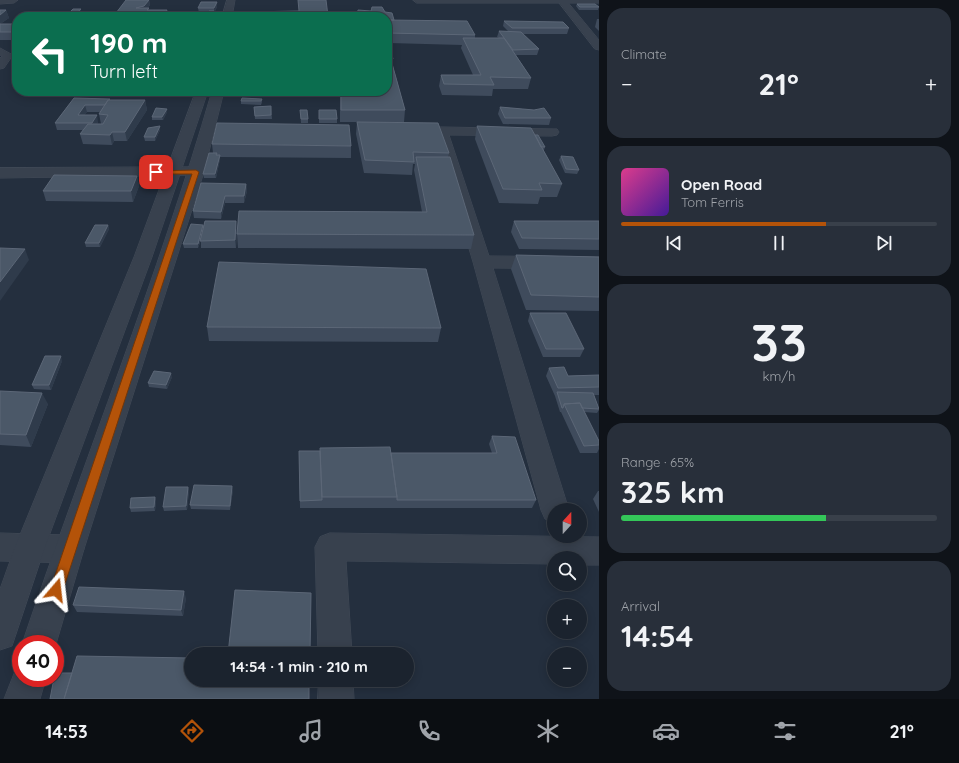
<!DOCTYPE html>
<html lang="en">
<head>
<meta charset="utf-8">
<style>
  :root { --surface:#1b232e; --page:#282f3a; --text:#f1f3f6; --muted:#a0a4aa; --line:#39404a; --accent:#b45309 }
  body { margin:0; font-family:Quicksand,sans-serif; background:var(--page); color:var(--text); height:100vh; display:flex; flex-direction:column; font-size:15px; white-space:nowrap }
  * { box-sizing:border-box; margin:0 }
  p { font-size:13px; color:var(--muted) }
  .icon { flex:none; width:22px; height:22px; fill:none; stroke:currentColor; stroke-width:2; stroke-linecap:round; stroke-linejoin:round }
  .map { position:relative; flex:1; overflow:hidden }
  .side { display:flex; flex-direction:column; gap:8px; padding:8px; background:#0f1319; width:360px }
  .side>* { flex:none }
  .hud { position:absolute; left:12px; top:12px; width:380px; height:84px; border-radius:16px; box-shadow:0 2px 10px #0003,0 0 0 1px var(--line); background:#0b6e4f; color:#fff; overflow:hidden }
  .needle { width:26px; rotate:21deg }
  .fabs { position:absolute; left:547px; top:503px; display:grid; gap:8px }
  .fabs a { display:grid; place-items:center; width:40px; height:40px; border-radius:50%; background:var(--surface); box-shadow:0 2px 10px #0003,0 0 0 1px var(--line); font-size:20px }
  .speed { position:absolute; left:12px; top:635px; display:flex; gap:8px; font-size:20px; font-weight:700; text-align:center }
  .speed>* { display:grid; place-content:center; width:52px; height:52px; border-radius:50%; background:var(--surface); box-shadow:0 2px 10px #0003,0 0 0 1px var(--line); line-height:1 }
  .speed .limit { border:6px solid #d22; background:#fff; color:#111 }
  .pin { position:absolute; display:grid; place-items:center; width:34px; height:34px; color:#fff; margin:-17px; border-radius:8px; box-shadow:0 2px 6px #0006 }
  .me { position:absolute; width:44px; margin:-22px; rotate:17deg; stroke-linejoin:round; filter:drop-shadow(0 0 3px #0008) }
  .turn { display:flex; align-items:center; gap:14px; height:84px; padding:0 12px; font-size:18px }
  .turn .icon { width:52px; height:52px; stroke-width:2.5 }
  .turn b { display:block; font-size:28px; line-height:34px }
  .big { font-size:30px; font-weight:800; line-height:1.1 }
  .side .tile { flex:1; display:flex; flex-direction:column; justify-content:center; gap:6px; min-width:0; padding:0 14px; border-radius:16px; background:var(--page) }
  .side .dial { align-items:center; gap:0 }
  .dial b { font-size:52px; line-height:1 }
  .song { display:flex; align-items:center; gap:12px }
  .cover { width:48px; height:48px; border-radius:6px; background:linear-gradient(135deg,hsl(330 70% 55%),hsl(260 70% 35%)) }
  .played { height:4px; border-radius:2px; background:linear-gradient(90deg,var(--accent) 65%,var(--line) 65%) }
  .keys { display:flex; justify-content:space-around; direction:ltr }
  .heat { display:flex; justify-content:space-between; align-items:center; font-size:22px; direction:ltr }
  .charge { height:6px; border-radius:3px; background:linear-gradient(90deg,#34c759 65%,var(--line) 0) }
  .trip { position:absolute; left:184px; top:647px; width:230px; height:40px; border-radius:20px; background:var(--surface); box-shadow:0 2px 10px #0003,0 0 0 1px var(--line); font-weight:800; line-height:40px; text-align:center }
  .tab-bar { display:flex; height:64px; justify-content:space-around; align-items:center; background:#0b0e12; color:var(--muted) }
  .tab-bar .icon { width:28px; height:28px }
  .tab-bar .on { color:var(--accent) }
  .tab-bar b { font-size:18px; color:var(--text) }
  main { display:flex; flex:1; min-height:0 }
  .map>svg:first-child { display:block }
</style>
</head>
<body>
<main>
<div class="map">
<svg width="599" height="699" viewBox="0 0 599 699">
  <rect width="100%" height="100%" fill="#242f3e"/>
  <g fill="none" stroke-linecap="round" stroke-linejoin="round">
    <g stroke="#414a57" stroke-width="1">
      <path id="minor" d="M557,0H566L599,40V50L595,49Z
        M0,48L13,55L4,68L0,69V58L2,56L0,55Z
        M441,127L557,129L559,132L557,135L552,136L449,135L489,256L599,257V269L493,268L569,510H554V522L545,519L541,510L473,262L434,131L436,128Z
        M196,167L201,169L204,172L201,175L0,178V168Z
        M0,533L69,535L79,539L84,549L79,559L69,563L0,561Z
        M330,533L599,537V565H580V558H554V564L346,561L352,654H318L315,547L320,537Z
        M319,680H353L354,699H318Z"/>
    </g>
    <g stroke="#414a57" stroke-width="1">
      <path id="tertiary" d="M0,0H18L14,3L0,4Z
        M227,0H235L232,17H222Z
        M413,0H599V3H417Z
        M196,91H208L152,257L45,547L12,646L0,650V589L15,547L134,257Z
        M212,91H224L204,172L84,549L56,644L55,645V644H22C84,460 158,277 212,91Z
        M21,664V678H46L40,699H4L17,666Z"/>
    </g>
    <use href="#minor" fill="#38414e" fill-rule="evenodd"/>
    <use href="#tertiary" fill="#38414e" fill-rule="evenodd"/>
  </g>
  <path fill="#3f4b5c" fill-rule="evenodd" d="M149,0L150,5L148,8L149,10H167L168,13L191,15L194,17H111L116,13Z
    M298,0L328,16L357,15L385,12L394,20L475,35V38H499L497,37L499,31H508L503,26L504,21L569,28L567,34H523L539,49L537,55H516L531,78L528,89H493L492,96L442,95L439,86L441,75H473L461,48L462,45L389,43L393,59V66L405,110L404,122H386L449,153L448,157L474,235L471,249L238,248L237,234L422,212L414,170L415,164H413L412,175L364,173L356,134L357,122H340V91H387V17H246L299,11Z
    M217,2V7L214,13L213,17H201L207,15L208,13H199L198,8Z
    M577,4L599,7L598,10H579L576,6Z
    M0,10H6L9,18L0,24H17V40H0Z
    M597,19H599V31L595,27Z
    M96,91H151L96,92Z
    M74,98L110,100H145L147,110L127,141H114L112,145L83,144L80,134L83,130H57L55,123ZM87,112H100L99,114L101,124H97L98,122L84,115Z
    M262,99V102L261,105L241,104V101Z
    M271,106L272,119H255L254,107Z
    M500,107L534,110L551,118L549,125L503,124L498,114Z
    M300,110L308,119V123H301Z
    M319,110L337,119V123H319Z
    M167,112L163,120H152V117Z
    M160,126V130L155,141H145L144,137Z
    M477,126L535,135L545,147L544,150H543L562,184L557,197H540L538,204L499,203L475,139Z
    M212,144L351,146V158L220,157V159L216,178H204L203,174L213,153Z
    M561,156L579,170L577,174L565,173L559,160Z
    M137,176L139,186L133,202L46,201L43,191Z
    M246,184L247,191L244,203H225L221,219L194,218L193,211Z
    M514,221H599V250L519,249L511,232Z
    M108,225L109,229L100,247H86L85,243Z
    M203,225L204,227L237,229L236,248H201V240L198,248H184L183,244Z
    M516,255L599,257V311L526,310L511,269Z
    M530,313L584,349L580,357H543L528,321Z
    M207,327L441,328L438,342L209,341Z
    M62,361L51,390L34,389L32,385Z
    M549,368L568,376L599,375V395H594L599,410L597,413L584,412L599,441V449L597,453H580L561,412H560L555,396L546,376Z
    M172,377L167,389L149,387L148,383Z
    M0,391L48,404L31,447L0,445Z
    M492,436L536,500L532,508H300L299,451L391,453H492L489,444Z
    M188,487L189,491L187,510L164,511L163,507Z
    M233,490L230,510L191,509L190,505Z
    M598,491H599V512L593,499Z
    M155,497L156,501L155,511L131,512L130,508Z
    M186,598L183,616L77,612L73,605Z"/>
  <path fill="#2f3b4b" d="M149,0L150,5L145,12L136,8Z
    M217,2V7L214,13V8Z
    M81,9V12L76,17H72Z
    M6,10L9,18L0,24V15Z
    M167,10L168,15L165,17V14Z
    M145,100L147,110L127,141L125,132Z
    M85,105L87,112L80,121L78,115Z
    M167,109V112L163,120L162,117Z
    M97,115L98,122L94,130L92,123Z
    M160,126V130L155,141V137Z
    M112,132L114,141L112,145L110,135Z
    M220,155V159L216,178L215,174Z
    M137,176L139,186L133,202L131,191Z
    M246,184L247,191L244,203V196Z
    M225,196V203L221,219V212Z
    M236,221L237,229L236,248L235,240Z
    M108,225L109,229L100,247L99,243Z
    M203,225L204,229L198,248V244Z
    M25,249L29,260L0,301V282Z
    M61,356L62,361L51,390L49,385Z
    M171,373L172,377L167,389L166,385Z
    M42,393L48,404L31,447L26,435Z
    M232,486L233,490L230,510V506Z
    M188,487L189,491L187,510L186,506Z
    M155,497L156,501L155,511L154,507Z
    M184,591L186,598L183,616L181,610Z"/>
  <path fill="#4b5868" stroke="#5c6777" d="M126,0H149L144,6L136,8H149L147,10H167L165,14H149V13H116Z
    M298,0H326L328,16L357,15L358,10L371,11L372,7H382L385,12L392,13L394,20H387V17H246L248,12L299,11Z
    M201,2H217L214,8H198Z
    M577,4H595L599,7H580Z
    M73,9H81L72,17H65Z
    M0,10H6L0,15Z
    M209,11H214L212,17H201V15H207Z
    M114,13H149L147,17H111Z
    M167,13H182L180,17H165Z
    M190,13V15H193V17H181L182,14Z
    M387,20L467,21L475,35L387,33Z
    M504,21L563,22L569,28H512Z
    M0,24H17V32H0Z
    M499,31L521,32L539,49L513,50Z
    M463,38H504L531,78L490,77L494,85L444,84L441,75H481Z
    M387,40H388L393,59H387Z
    M387,60H391L405,110H341V91H387Z
    M74,98L110,99L109,100H108L105,105H85L78,115H97L92,123H55Z
    M242,98L262,99L261,101H241Z
    M108,100H145L125,132H112L110,135L80,134L88,124H103L108,115L99,114Z
    M271,106V115L255,116L254,107Z
    M500,107L534,110L544,108L551,118H505Z
    M156,108L167,109L162,117H152Z
    M300,110H307L308,119H301Z
    M319,110H336L337,119H319Z
    M357,122L438,123L449,153L413,152L414,162L365,160Z
    M217,123L349,125L351,146L212,144Z
    M160,126L155,137H144L148,128Z
    M477,126L531,128L562,184L539,183L542,190L503,189Z
    M535,135H538L545,147H541Z
    M209,153H217L216,155H220L215,174H203Z
    M561,156L573,157L579,170L566,169Z
    M416,157H450L474,235L237,234L239,211L427,212Z
    M54,175L137,176L131,191H43Z
    M201,183L246,184L244,196H225L221,212L193,211Z
    M205,221H236L235,240L200,241Z
    M514,221H599V239L522,238Z
    M191,224L203,225L198,244H183Z
    M95,225H108L99,243H85Z
    M0,248L25,249L0,282Z
    M516,255L599,257V297L531,295Z
    M219,262L426,269L441,328L207,327Z
    M530,313H566L584,349H546Z
    M45,356H61L49,385H32Z
    M564,367L568,376L599,375V387L558,388L549,368Z
    M154,371L171,373L166,385L148,383Z
    M0,391L42,393L26,435L0,434Z
    M557,392L593,393L599,409L582,408L580,403L564,404L563,408H562Z
    M580,403L599,441V445L584,446L564,404Z
    M492,436L515,437L536,500H397V497L391,453H497Z
    M390,447L397,497H322L320,448Z
    M299,451H320L322,500L300,501Z
    M194,485L232,486L230,506L190,505Z
    M166,487H188L186,506L163,507Z
    M155,497L154,507L130,508L131,498Z
    M79,587L184,591L181,610L73,605Z
    M235,590L311,593L310,654H228Z
    M77,656L191,658V680H309V699H64Z
    M56,673H72L64,699H50L54,678H55Z"/>
  <path fill="#b45309" stroke="#753606" d="M196,170L199,172L63,590L61,594L56,596L52,594L50,590L192,174H156L153,172L156,171Z"/>
</svg>
<div class="fabs">
<a><svg class="needle" viewBox="-14 -14 28 28"><path d="M0-13l5 13h-10z" fill="#e53935"/><path d="M0 13l5-13h-10z" fill="#a0a4aa"/></svg></a>
<a><svg class="icon" aria-label="search" viewBox="0 0 24 24"><circle cx="10" cy="10" r="6"/><path d="M15 15l6 6"/></svg></a>
<a>+</a>
<a>−</a>
</div>
<div class="speed"><div class="limit">40</div></div>
<div class="pin" style="left:156px;top:172px;background:#d93025"><svg class="icon" aria-label="arrive" viewBox="0 0 24 24"><path d="M6 21V4h12l-3 4 3 4H6"/></svg></div>
<svg class="me" style="left:56px;top:590px" viewBox="-20 -20 40 40"><path d="M0-17L14 15 0 8-14 15z" fill="#b45309" stroke="#fff" stroke-width="4"/></svg>
<div class="trip">14:54 · 1 min · 210 m</div>
<div class="hud">
<div class="turn"><svg class="icon" aria-label="left" viewBox="0 0 24 24"><path d="M17 20v-9H6M10 6l-5 5 5 5"/></svg><div><b>190 m</b>Turn left</div></div>
</div>
</div>
<section class="side">
<div class="tile"><p>Climate</p>
<div class="heat"><a>−</a><b class="big">21°</b><a>+</a></div>
</div>
<div class="tile">
<div class="song"><i class="cover"></i><div><b>Open Road</b><p>Tom Ferris</p></div></div>
<div class="played"></div>
<div class="keys"><svg class="icon" aria-label="previous" viewBox="0 0 24 24"><path d="M18 5L8 12l10 7zM5 5v14"/></svg><svg class="icon" aria-label="pause" viewBox="0 0 24 24"><path d="M8 5v14M16 5v14"/></svg><svg class="icon" aria-label="next" viewBox="0 0 24 24"><path d="M6 5l10 7-10 7zM19 5v14"/></svg></div>
</div>
<div class="tile dial"><b>33</b><p>km/h</p></div>
<div class="tile"><p>Range · 65%</p><b class="big">325 km</b><div class="charge"></div></div>
<div class="tile"><p>Arrival</p><b class="big">14:54</b></div>
</section>
</main>
<nav class="tab-bar">
<b>14:53</b>
<svg class="icon on" aria-label="directions" viewBox="0 0 24 24"><path d="M12 3l9 9-9 9-9-9zM9 14v-3h6M13 9l2 2-2 2"/></svg>
<svg class="icon" aria-label="music" viewBox="0 0 24 24"><path d="M9 18V5l10-2v13"/><circle cx="6" cy="18" r="3"/><circle cx="16" cy="16" r="3"/></svg>
<svg class="icon" aria-label="phone" viewBox="0 0 24 24"><path d="M5 4h4l2 5-3 2q2 4 5 5l2-3 5 2v4C11 20 4 13 5 4z"/></svg>
<svg class="icon" aria-label="climate" viewBox="0 0 24 24"><path d="M12 3v18M4 7l16 10M4 17L20 7"/></svg>
<svg class="icon" aria-label="car" viewBox="0 0 24 24"><path d="M5 17H2v-5l4-1 3-4h7l3 4 3 1v5h-3M9 17h6M6 11h13"/><circle cx="7" cy="17" r="2"/><circle cx="17" cy="17" r="2"/></svg>
<svg class="icon" aria-label="filters" viewBox="0 0 24 24"><path d="M4 7h16M4 17h16"/><circle cx="9" cy="7" r="2"/><circle cx="15" cy="17" r="2"/></svg>
<b>21°</b>
</nav>
</body>
</html>
